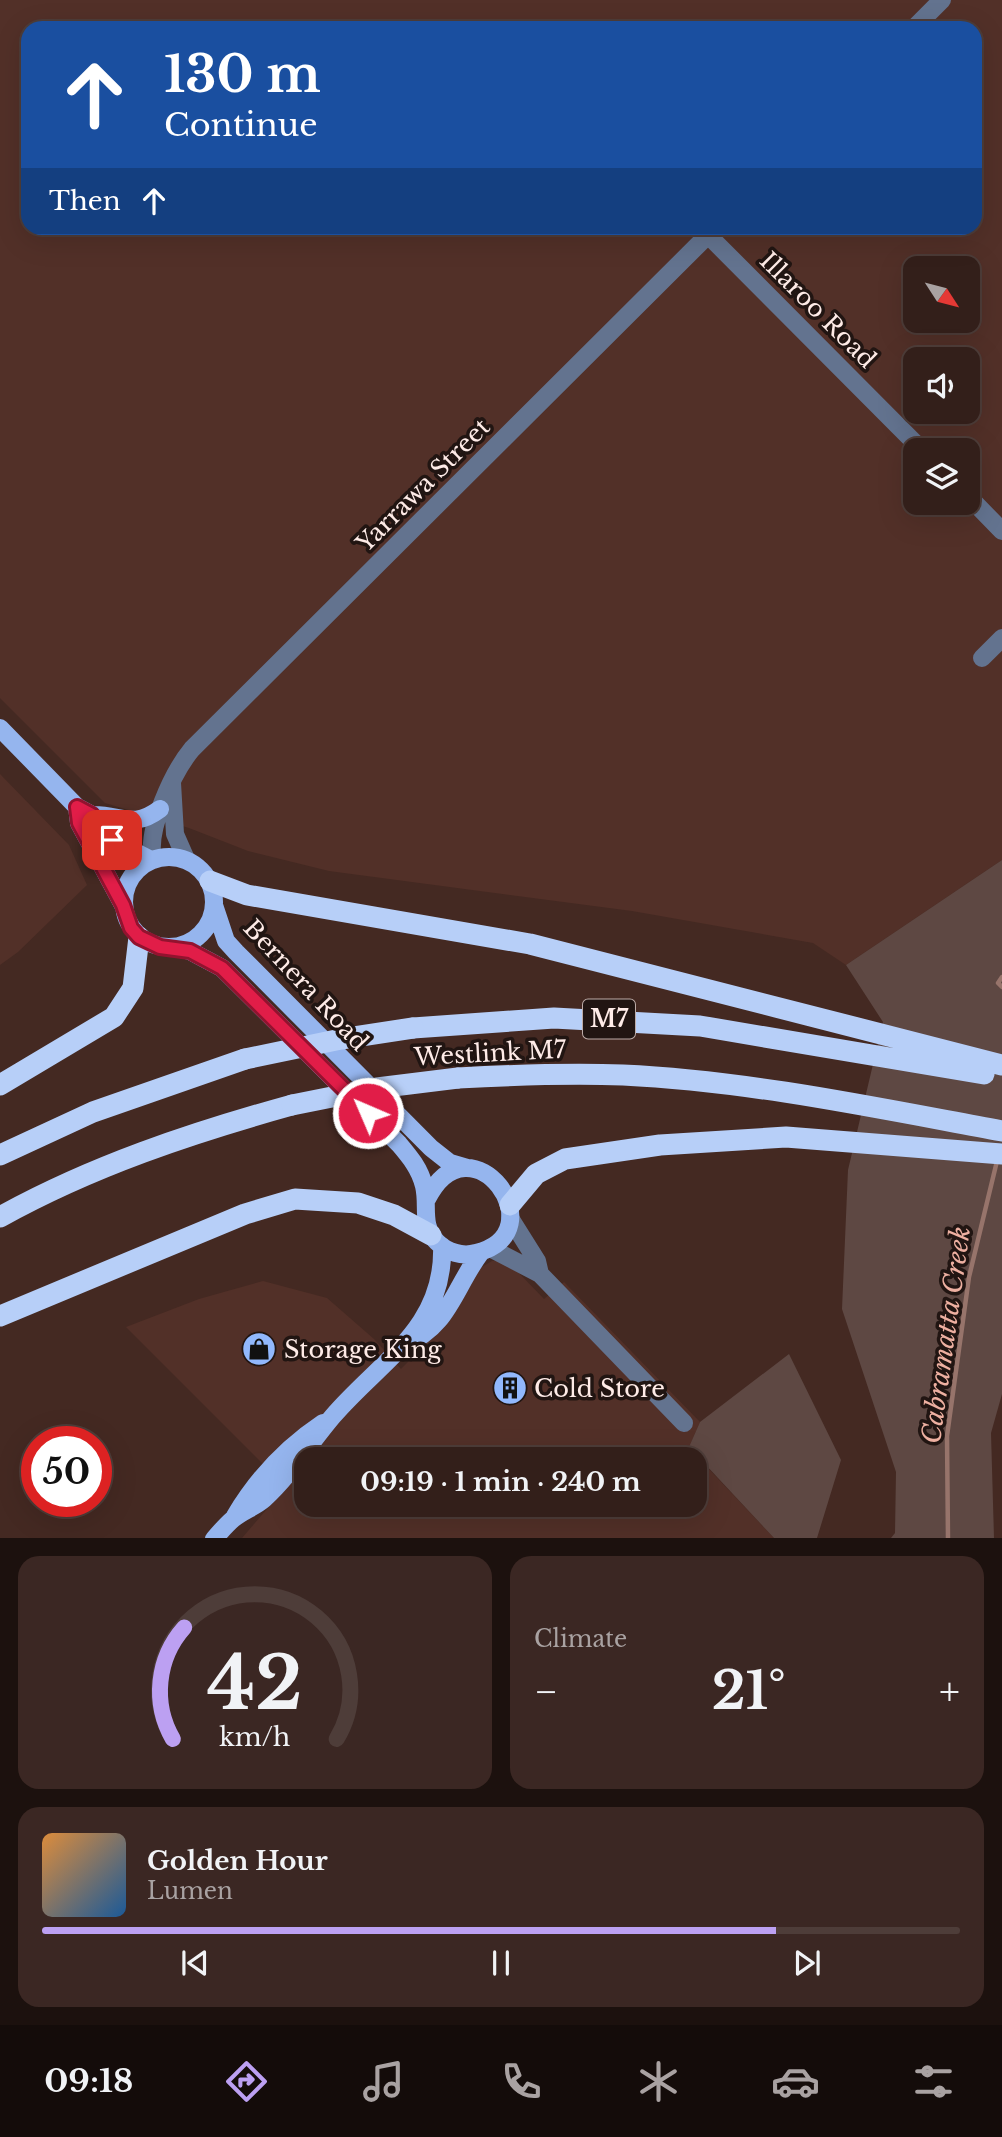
<!DOCTYPE html>
<html lang="en">
<head>
<meta charset="utf-8">
<style>
  :root { --surface:#331f1a; --page:#3b2723; --text:#f1f3f6; --muted:#a9a2a2; --line:#4e3d39; --accent:#bca0f2 }
  body { margin:0; font-family:"Libre Baskerville",serif; background:var(--page); color:var(--text); height:100vh; display:flex; flex-direction:column; font-size:26px; white-space:nowrap }
  * { box-sizing:border-box; margin:0 }
  p { font-size:23px; color:var(--muted) }
  .icon { flex:none; width:38px; height:38px; fill:none; stroke:currentColor; stroke-width:2; stroke-linecap:round; stroke-linejoin:round }
  .map { position:relative; height:1538px; overflow:hidden }
  .details { display:flex; flex-direction:column; gap:18px; padding:18px; background:#1c110e; flex:1 }
  .details>* { flex:none }
  .banner { position:absolute; left:21px; top:21px; width:961px; height:214px; border-radius:21px; box-shadow:0 7px 28px #0002,0 0 0 2px var(--line); background:#1a4fa0; color:#fff; overflow:hidden }
  .needle { width:46px; rotate:126deg }
  .controls { position:absolute; left:903px; top:256px; display:grid; gap:14px }
  .controls a { display:grid; place-items:center; width:77px; height:77px; border-radius:14px; background:var(--surface); box-shadow:0 7px 28px #0002,0 0 0 2px var(--line); font-size:35px }
  .speed { position:absolute; left:21px; top:1426px; display:flex; gap:14px; font-size:35px; font-weight:700; text-align:center }
  .speed>* { display:grid; place-content:center; width:91px; height:91px; border-radius:50%; background:var(--surface); box-shadow:0 7px 28px #0002,0 0 0 2px var(--line); line-height:1 }
  .speed .limit { border:10px solid #d22; background:#fff; color:#111 }
  .pin { position:absolute; display:grid; place-items:center; width:60px; height:60px; color:#fff; margin:-30px; border-radius:14px; box-shadow:0 4px 10px #0006 }
  .me { position:absolute; width:77px; margin:-38px; rotate:315deg; stroke-linejoin:round; filter:drop-shadow(0 0 5px #0008) }
  .turn { display:flex; align-items:center; gap:24px; height:147px; padding:0 28px; font-size:32px }
  .turn .icon { width:91px; height:91px; stroke-width:2.5 }
  .turn b { display:block; font-size:49px; line-height:60px }
  .then { display:flex; align-items:center; height:66px; padding:0 28px; background:#0003; gap:14px; font-size:26px }
  .big { font-size:52px; font-weight:700; line-height:1.1 }
  .details .tile { flex:1; display:flex; flex-direction:column; justify-content:center; gap:10px; min-width:0; padding:0 24px; border-radius:21px; background:var(--page) }
  .details .dial { align-items:center; gap:0 }
  .dial svg { height:182px; overflow:visible; fill:none; stroke:var(--line); stroke-width:7; stroke-linecap:round; text-anchor:middle }
  .dial text { fill:var(--text); stroke:none }
  .song { display:flex; align-items:center; gap:21px }
  .cover { width:84px; height:84px; border-radius:10px; background:linear-gradient(135deg,hsl(30 70% 55%),hsl(210 70% 35%)) }
  .played { height:7px; border-radius:4px; background:linear-gradient(90deg,var(--accent) 80%,var(--line) 80%) }
  .keys { display:flex; justify-content:space-around; direction:ltr }
  .heat { display:flex; justify-content:space-between; align-items:center; font-size:38px; direction:ltr }
  .details .tiles { flex:1; display:grid; gap:18px; grid-template-columns:1fr 1fr }
  .tile:last-child { grid-column:span 2 }
  .trip { position:absolute; left:294px; top:1447px; width:413px; height:70px; border-radius:21px; background:var(--surface); box-shadow:0 7px 28px #0002,0 0 0 2px var(--line); font-weight:700; line-height:70px; text-align:center }
  .dock { display:flex; height:112px; justify-content:space-around; align-items:center; background:#140c0a; color:var(--muted) }
  .dock .icon { width:49px; height:49px }
  .dock .selected { color:var(--accent) }
  .dock b { font-size:32px; color:var(--text) }
  .map>svg:first-child { display:block }
</style>
</head>
<body>
<div class="map">
<svg width="1002" height="1539" viewBox="0 0 1002 1539">
  <rect width="100%" height="100%" fill="#442922"/>
  <path fill="#523028" fill-rule="evenodd" d="M0,0H1002V860L846,965L813,943L632,911L329,871L248,851L189,828L105,803L0,698ZM28,28H975V228H28ZM915,268H968V320H915ZM915,359H968V411H915ZM915,450H968V502H915Z
    M0,774L69,845L87,885L18,952L0,965Z
    M492,1261H499L515,1269L544,1299L564,1282L700,1422L689,1448L774,1538H242L286,1487L126,1327L199,1299L263,1281L327,1298L374,1339L401,1369L444,1326L477,1270ZM306,1460H695V1505H306Z"/>
  <path fill="#5e4843" d="M1002,860V1394L991,1433L994,1538H891L895,1533L896,1472L842,1309L848,1170L883,1022L846,965Z
    M789,1354L841,1460L817,1538H774L689,1447L700,1422Z"/>
  <g fill="none" stroke-linecap="round" stroke-linejoin="round">
    <path stroke="#97746b" stroke-width="4.5" d="M1002,977L998,983L1002,987
      M948,1539L947,1436L969,1277L997,1161"/>
    <path stroke="#63738f" stroke-width="18" d="M914,28L942,0
      M708,235L922,450
      M968,496L1002,531
      M982,658L1002,638
      M172,783L175,834L186,859
      M153,859C146,830 173,772 192,749L715,228
      M510,1218L537,1261L540,1274
      M490,1248L540,1274L684,1423"/>
    <path stroke="#95b5ee" stroke-width="18" d="M0,728L77,807L92,815L112,840L151,860
      M77,807L79,823L123,905
      M92,815C121,814 132,830 160,809
      M124 902a45 45 0 1 1 90 0a45 45 0 1 1-90 0Z
      M214,905L226,941L236,952L431,1148L450,1163L467,1168
      M172,947L190,951L222,968L399,1144C410,1157 420,1169 424,1186C429,1206 420,1225 437,1242C447,1252 462,1257 476,1253C559,1233 471,1112 427,1199
      M404,1345C449,1327 454,1288 481,1252
      M235,1516C257,1479 287,1447 323,1423
      M214,1539C220,1532 226,1525 233,1519C242,1511 255,1507 264,1499C291,1474 310,1443 333,1416C380,1361 445,1328 442,1246"/>
    <path stroke="#b7cff8" stroke-width="21" d="M210,881L247,895L530,944L1002,1065
      M413,1028L554,1018L700,1026L984,1074
      M458,1078C513,1075 567,1073 623,1075C750,1081 877,1108 1002,1131
      M0,1085L114,1017L133,988L139,937
      M0,1155L93,1112L245,1059
      M510,1205L536,1174L565,1159L660,1145L786,1137L1002,1154
      M0,1217C92,1166 191,1133 292,1105
      M0,1316L245,1214L295,1199L358,1203L394,1215L431,1235"/>
    <path stroke="#b7cff8" stroke-width="21" d="M245,1059L341,1039L413,1028
      M292,1105L377,1088L458,1078"/>
  </g>
  <g fill="none" stroke-linecap="round" stroke-linejoin="round">
    <g stroke="#92132f" stroke-width="18">
      <path id="route" d="M112,840L92,815L77,807L79,823L123,905L131,928L139,937L160,947L190,951L222,968L368,1113"/>
    </g>
    <use href="#route" stroke="#e11d48" stroke-width="12"/>
  </g>
  <defs>
    <g id="shop-disc" transform="scale(1.75)"><circle r="9.5" fill="#91b8fd" stroke="#211512"/><path d="M-5-2.5h2.3a2.7 3.5 0 0 1 5.4 0H5L5.5 6h-11ZM-1.5-2.5h3a1.5 2.3 0 0 0-3 0Z" fill="#111"/></g>
    <g id="building-disc" transform="scale(1.75)"><circle r="9.5" fill="#91b8fd" stroke="#211512"/><path d="M-4-6H4V6H1V3H-1V6H-4ZM-2.5-4.3h1.7v1.8h-1.7ZM.8-4.3h1.7v1.8H.8ZM-2.5-1h1.7V.8h-1.7ZM.8-1h1.7V.8H.8Z" fill="#111"/></g>
  </defs>
  <g fill-rule="evenodd">
    <use href="#shop-disc" x="259" y="1349"/>
    <use href="#building-disc" x="510" y="1388"/>
  </g>
  <g text-anchor="middle" dominant-baseline="central" stroke-width="7" stroke-linejoin="round" paint-order="stroke">
    <rect fill="#211512" stroke="#bcaba7" stroke-width="2" x="583" y="999.5" width="52" height="39" rx="5"/>
    <g font-size="23" font-weight="bold" fill="#feebe7">
      <text x="609" y="1019">M7</text>
    </g>
    <g font-size="24" fill="#feebe7" stroke="#211512">
      <text transform="translate(818 310) rotate(45)">Illaroo Road</text>
      <text transform="translate(423 485) rotate(-45)">Yarrawa Street</text>
      <text transform="translate(306 985) rotate(47)">Bernera Road</text>
      <text transform="translate(490 1053) rotate(-3)">Westlink M7</text>
    </g>
    <g font-size="24" fill="#feebe7" stroke="#211512" text-anchor="start">
      <text x="284" y="1349">Storage King</text>
      <text x="534" y="1388">Cold Store</text>
    </g>
    <g font-size="26" font-style="italic" fill="#eeb0a1" stroke="#211512">
      <text transform="translate(946 1335) rotate(-82)">Cabramatta Creek</text>
    </g>
  </g>
</svg>
<div class="controls">
<a><svg class="needle" viewBox="-14 -14 28 28"><path d="M0-13l5 13h-10z" fill="#e53935"/><path d="M0 13l5-13h-10z" fill="#a9a2a2"/></svg></a>
<a><svg class="icon" aria-label="sound" viewBox="0 0 24 24"><path d="M4 9h4l5-4v14l-5-4H4zM17 9q2 3 0 6"/></svg></a>
<a><svg class="icon" aria-label="layers" viewBox="0 0 24 24"><path d="M12 4l9 5-9 5-9-5zM3 14l9 5 9-5"/></svg></a>
</div>
<div class="speed"><div class="limit">50</div></div>
<div class="pin" style="left:112px;top:840px;background:#d93025"><svg class="icon" aria-label="arrive" viewBox="0 0 24 24"><path d="M6 21V4h12l-3 4 3 4H6"/></svg></div>
<svg class="me" style="left:368px;top:1113px" viewBox="-20 -20 40 40"><circle r="17" fill="#e11d48" stroke="#fff" stroke-width="3"/><path d="M0-11L8 9 0 5-8 9z" fill="#fff"/></svg>
<div class="trip">09:19 · 1 min · 240 m</div>
<div class="banner">
<div class="turn"><svg class="icon" aria-label="ahead" viewBox="0 0 24 24"><path d="M12 20V5M6 11l6-6 6 6"/></svg><div><b>130 m</b>Continue</div></div>
<div class="then">Then<svg class="icon" aria-label="ahead" viewBox="0 0 24 24"><path d="M12 20V5M6 11l6-6 6 6"/></svg></div>
</div>
</div>
<section class="details">
<div class="tiles">
<div class="tile dial"><svg viewBox="0 0 100 80">
<path d="M14 69A42 42 0 1 1 86 69"/>
<path d="M14 69A42 42 0 0 1 19 20" stroke="#bca0f2"/>
<text x="50" y="56" font-size="32" font-weight="700">42</text>
<text x="50" y="72" font-size="11">km/h</text>
</svg></div>
<div class="tile"><p>Climate</p>
<div class="heat"><a>−</a><b class="big">21°</b><a>+</a></div>
</div>
<div class="tile">
<div class="song"><i class="cover"></i><div><b>Golden Hour</b><p>Lumen</p></div></div>
<div class="played"></div>
<div class="keys"><svg class="icon" aria-label="previous" viewBox="0 0 24 24"><path d="M18 5L8 12l10 7zM5 5v14"/></svg><svg class="icon" aria-label="pause" viewBox="0 0 24 24"><path d="M8 5v14M16 5v14"/></svg><svg class="icon" aria-label="next" viewBox="0 0 24 24"><path d="M6 5l10 7-10 7zM19 5v14"/></svg></div>
</div>
</div>
</section>
<nav class="dock">
<b>09:18</b>
<svg class="icon selected" aria-label="directions" viewBox="0 0 24 24"><path d="M12 3l9 9-9 9-9-9zM9 14v-3h6M13 9l2 2-2 2"/></svg>
<svg class="icon" aria-label="music" viewBox="0 0 24 24"><path d="M9 18V5l10-2v13"/><circle cx="6" cy="18" r="3"/><circle cx="16" cy="16" r="3"/></svg>
<svg class="icon" aria-label="phone" viewBox="0 0 24 24"><path d="M5 4h4l2 5-3 2q2 4 5 5l2-3 5 2v4C11 20 4 13 5 4z"/></svg>
<svg class="icon" aria-label="climate" viewBox="0 0 24 24"><path d="M12 3v18M4 7l16 10M4 17L20 7"/></svg>
<svg class="icon" aria-label="car" viewBox="0 0 24 24"><path d="M5 17H2v-5l4-1 3-4h7l3 4 3 1v5h-3M9 17h6M6 11h13"/><circle cx="7" cy="17" r="2"/><circle cx="17" cy="17" r="2"/></svg>
<svg class="icon" aria-label="filters" viewBox="0 0 24 24"><path d="M4 7h16M4 17h16"/><circle cx="9" cy="7" r="2"/><circle cx="15" cy="17" r="2"/></svg>
</nav>
</body>
</html>
